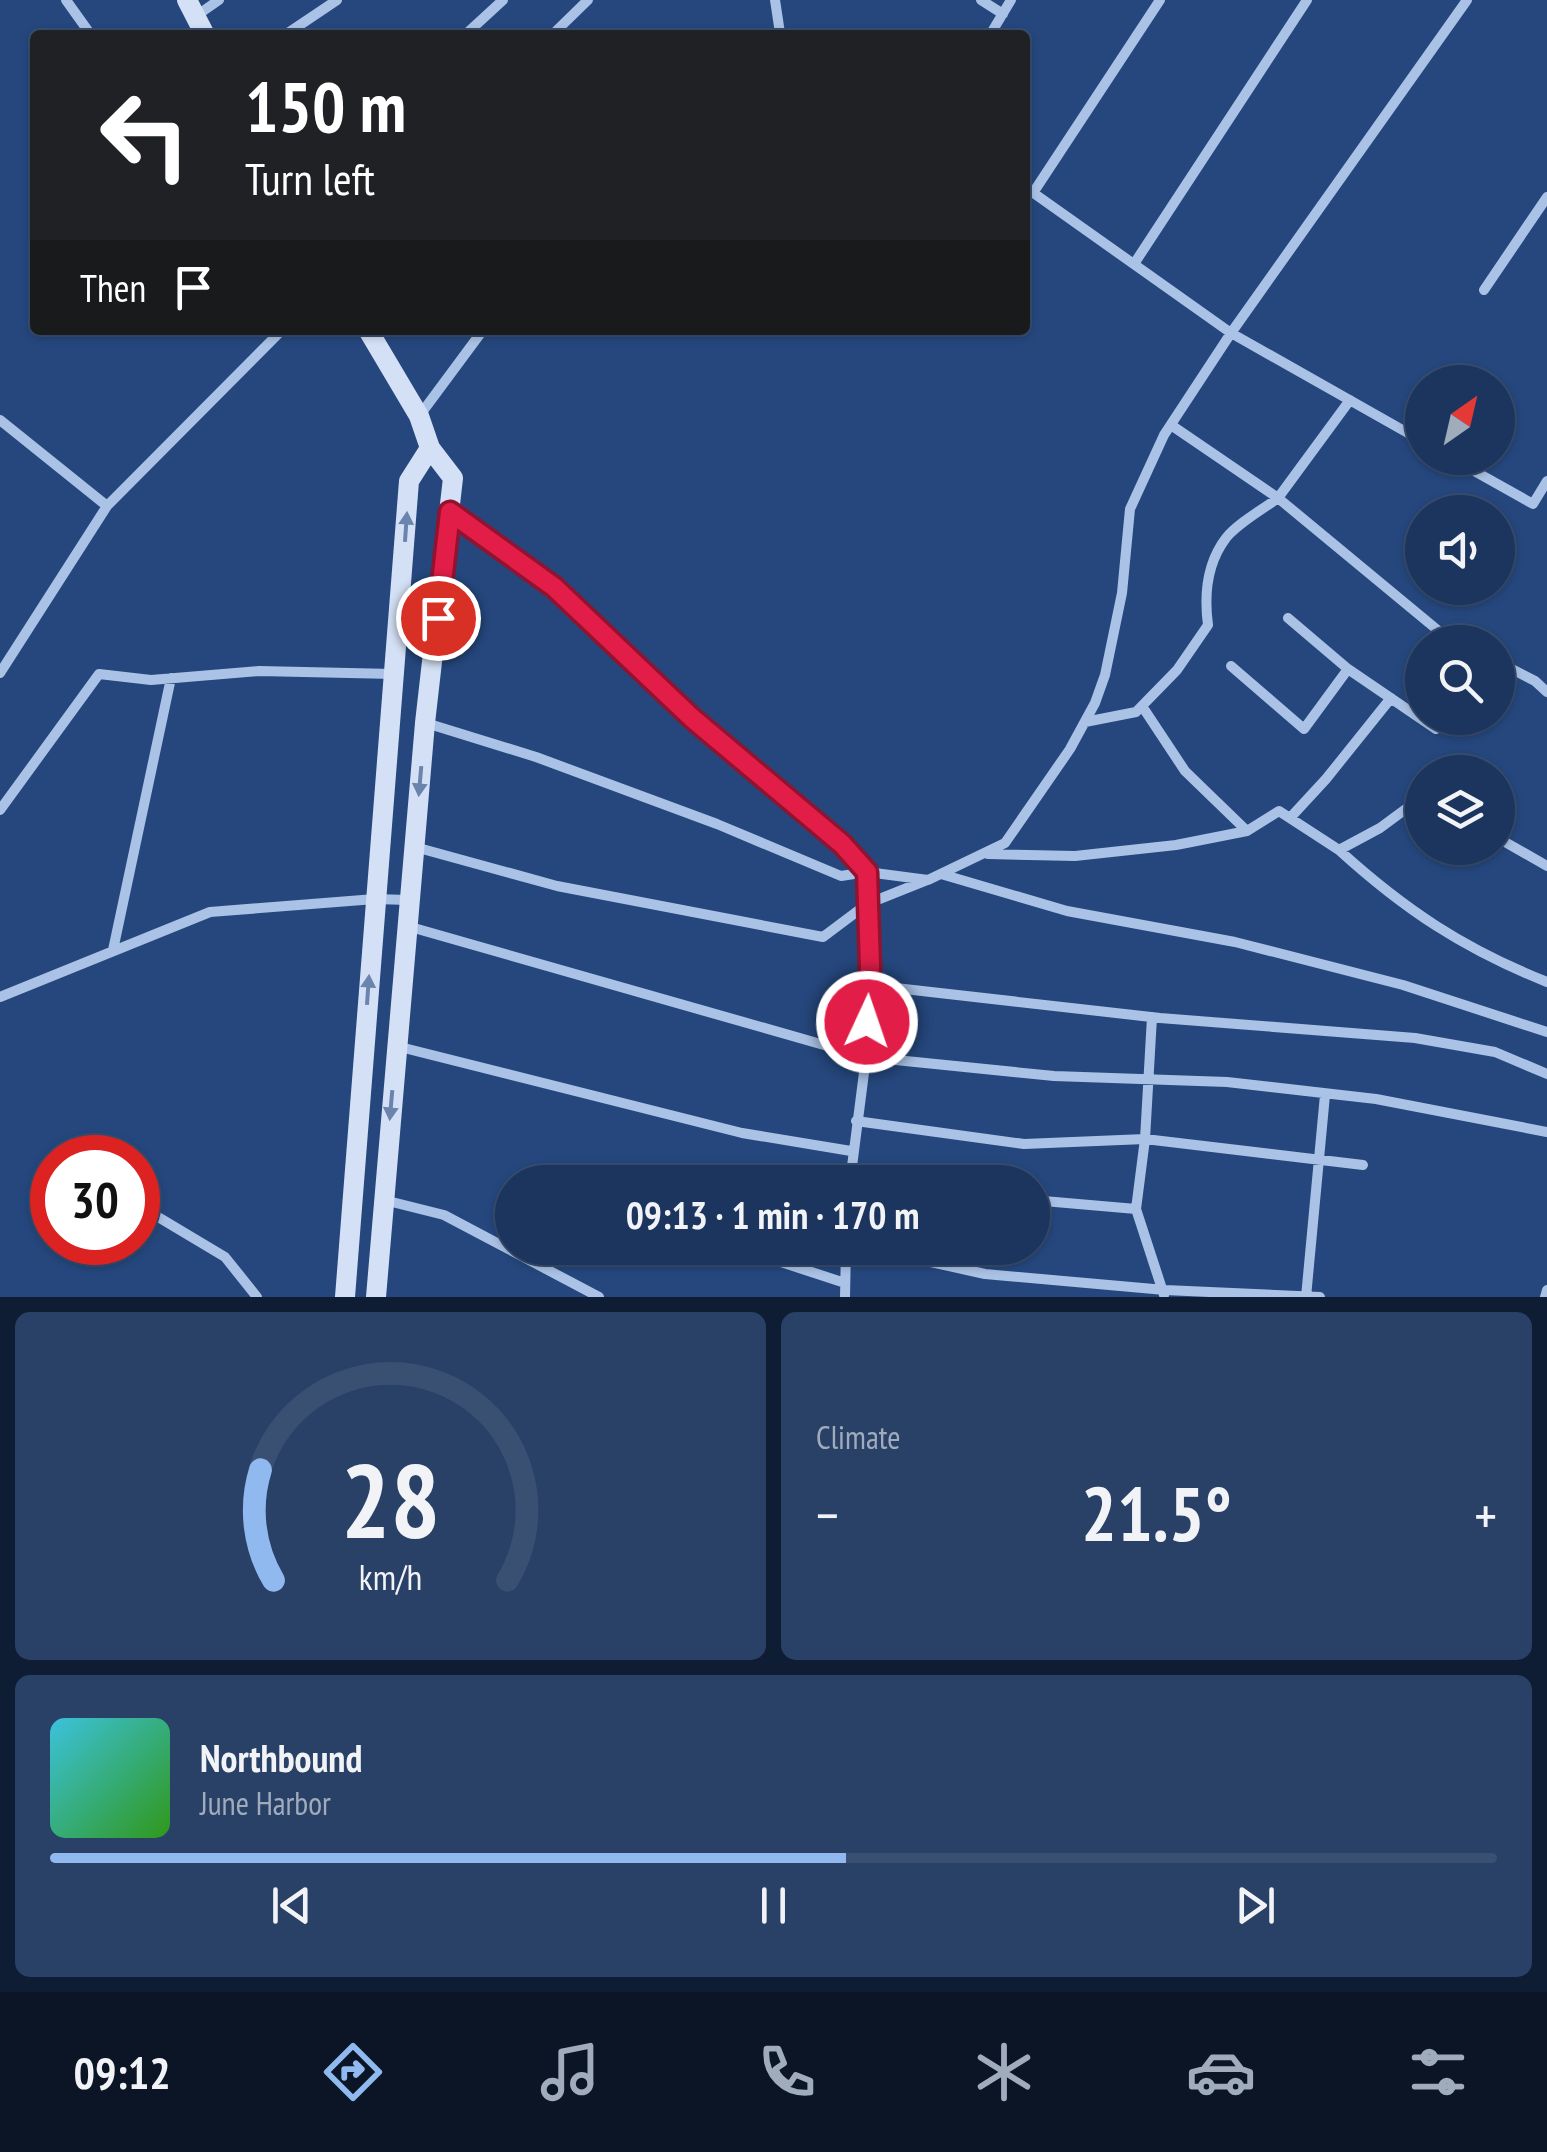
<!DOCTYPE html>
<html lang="en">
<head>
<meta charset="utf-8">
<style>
  :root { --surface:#1c355e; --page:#294067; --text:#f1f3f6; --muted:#a0abbc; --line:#3a5073; --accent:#90b9f0 }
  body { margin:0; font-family:"PT Sans Narrow",sans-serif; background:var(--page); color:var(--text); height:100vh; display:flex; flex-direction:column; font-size:38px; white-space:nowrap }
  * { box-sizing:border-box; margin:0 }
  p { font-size:32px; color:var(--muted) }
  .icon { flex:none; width:55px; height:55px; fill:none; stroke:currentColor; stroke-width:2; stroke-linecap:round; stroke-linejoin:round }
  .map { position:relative; height:1297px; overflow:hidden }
  .sheet { display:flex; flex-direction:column; gap:15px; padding:15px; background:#0f1d34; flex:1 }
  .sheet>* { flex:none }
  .top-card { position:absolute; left:30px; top:30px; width:1000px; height:305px; border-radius:10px; box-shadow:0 2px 8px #0004,0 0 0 2px var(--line); background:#202124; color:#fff; overflow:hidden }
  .needle { width:65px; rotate:34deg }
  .tools { position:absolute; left:1405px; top:365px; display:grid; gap:20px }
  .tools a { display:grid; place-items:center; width:110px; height:110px; border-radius:50%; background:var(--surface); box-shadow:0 2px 8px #0004,0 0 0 2px var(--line); font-size:50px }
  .speed { position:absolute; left:30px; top:1135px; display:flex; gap:20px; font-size:50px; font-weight:700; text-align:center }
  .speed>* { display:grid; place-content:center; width:130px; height:130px; border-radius:50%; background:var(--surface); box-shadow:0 2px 8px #0004,0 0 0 2px var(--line); line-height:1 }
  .speed .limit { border:15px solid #d22; background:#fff; color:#111 }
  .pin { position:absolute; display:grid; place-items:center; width:85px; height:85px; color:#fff; margin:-42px; border:5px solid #fff; border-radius:50%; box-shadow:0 2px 10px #0007 }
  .me { position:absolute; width:110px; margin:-55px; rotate:3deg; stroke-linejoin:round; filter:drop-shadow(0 0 8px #0008) }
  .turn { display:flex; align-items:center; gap:35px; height:210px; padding:0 50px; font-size:45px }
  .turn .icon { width:130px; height:130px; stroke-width:2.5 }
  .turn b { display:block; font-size:70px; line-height:85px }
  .then { display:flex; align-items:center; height:95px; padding:0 50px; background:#0003; gap:20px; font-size:38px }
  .big { font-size:75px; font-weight:700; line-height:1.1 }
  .sheet .tile { flex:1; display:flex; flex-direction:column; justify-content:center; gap:15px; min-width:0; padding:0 35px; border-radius:15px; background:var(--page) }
  .sheet .dial { align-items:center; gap:0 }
  .dial svg { height:260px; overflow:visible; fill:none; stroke:var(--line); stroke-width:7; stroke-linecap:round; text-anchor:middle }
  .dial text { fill:var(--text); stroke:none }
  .song { display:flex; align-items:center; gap:30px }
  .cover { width:120px; height:120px; border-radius:15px; background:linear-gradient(135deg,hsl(190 70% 55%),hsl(110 70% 35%)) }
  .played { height:10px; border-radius:5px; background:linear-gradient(90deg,var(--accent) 55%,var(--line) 55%) }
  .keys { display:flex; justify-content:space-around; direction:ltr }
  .heat { display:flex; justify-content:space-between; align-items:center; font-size:55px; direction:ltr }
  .sheet .tiles { flex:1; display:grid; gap:15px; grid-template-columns:1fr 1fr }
  .tile:last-child { grid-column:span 2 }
  .trip { position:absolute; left:495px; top:1165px; width:555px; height:100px; border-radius:50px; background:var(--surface); box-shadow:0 2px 8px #0004,0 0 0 2px var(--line); font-weight:700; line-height:100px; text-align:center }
  .menu { display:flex; height:160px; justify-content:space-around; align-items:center; background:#0b1526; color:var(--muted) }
  .menu .icon { width:70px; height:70px }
  .menu .active { color:var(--accent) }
  .menu b { font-size:45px; color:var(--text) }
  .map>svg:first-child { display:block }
</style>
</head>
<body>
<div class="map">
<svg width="1547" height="1297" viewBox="0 0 1547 1297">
  <rect width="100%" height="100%" fill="#25477d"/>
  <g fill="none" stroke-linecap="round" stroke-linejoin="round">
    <path stroke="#aac2e5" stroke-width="10" d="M66,0L91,35
      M775,0L780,33
      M981,0L1003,14
      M196,16L219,0
      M285,35L337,0
      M465,35L503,0
      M552,35L588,0
      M990,35L1011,0
      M1025,187L1231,333L1422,441
      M1033,193L1160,0
      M1134,264L1307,0
      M1484,290L1547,197
      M1350,400L1278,498L1452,642
      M420,415L483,330
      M0,420L107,506
      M1451,458L1533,504L1547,481
      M450,512L554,587L692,717L842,843L867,872L870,967L866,1057L850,1182
      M1288,618L1348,669L1436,729
      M1498,662L1535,681L1547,692
      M1231,666L1304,729L1348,669
      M0,673L107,506L282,330
      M1142,706L1185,771L1247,831
      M1085,722L1136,712L1177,670L1208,625C1204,595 1207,563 1226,538C1238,523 1262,510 1278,498L1171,425
      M426,723L536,757L717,824L841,876L867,872L928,880L1005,843L1070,749L1095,703L1105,675L1122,593L1130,509L1164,435L1231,333L1467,0
      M0,810L99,674L151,680L259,671L394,674
      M1290,818L1326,779L1391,698
      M1498,838L1547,866
      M415,847L557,886L823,937L867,904L927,880
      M1339,850C1405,910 1464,949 1547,982
      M988,854L1075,856L1176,845L1247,831L1279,811L1339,850L1380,828L1422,797
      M941,874L1067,911L1235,942L1403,985L1547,1032
      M407,926L866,1057L1054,1076L1227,1082L1376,1099L1547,1132
      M113,950L171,678
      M869,985L1160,1018L1415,1038L1495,1052L1547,1074
      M0,997L210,912L375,899L408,900
      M1152,1017L1145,1139L1136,1209L1164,1295
      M396,1046L742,1133L851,1151
      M856,1121L1024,1144L1145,1139L1363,1165
      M384,1200L444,1215L599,1297
      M1032,1200L1136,1209
      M138,1205L225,1257L257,1297
      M738,1248L845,1283
      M867,1248L985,1274L1165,1290L1320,1297
      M845,1297L846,1248
      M1306,1297L1325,1095
      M1545,1297L1547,1290"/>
    <path stroke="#d4e0f5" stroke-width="20" d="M187,0L205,35
      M368,330L419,416L430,448L453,478L425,723L376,1297
      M345,1297L409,481L430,448"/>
  </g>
  <defs><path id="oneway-solid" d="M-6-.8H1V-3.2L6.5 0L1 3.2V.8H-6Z" transform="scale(2.5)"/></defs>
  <g fill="#6b84ad">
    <use href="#oneway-solid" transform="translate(406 527) rotate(-86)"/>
    <use href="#oneway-solid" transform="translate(420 781) rotate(95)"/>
    <use href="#oneway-solid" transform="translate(368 990) rotate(-86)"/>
    <use href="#oneway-solid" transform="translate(391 1105) rotate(95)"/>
  </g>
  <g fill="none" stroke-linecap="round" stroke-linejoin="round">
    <g stroke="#92132f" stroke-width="25">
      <path id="route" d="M438,618L450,512L554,587L692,718L842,844L867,872L870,967L867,1022"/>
    </g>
    <use href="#route" stroke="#e11d48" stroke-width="18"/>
  </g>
</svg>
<div class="tools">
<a><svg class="needle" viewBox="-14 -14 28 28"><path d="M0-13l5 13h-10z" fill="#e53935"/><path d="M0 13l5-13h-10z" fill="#a0abbc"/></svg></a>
<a><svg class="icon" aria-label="sound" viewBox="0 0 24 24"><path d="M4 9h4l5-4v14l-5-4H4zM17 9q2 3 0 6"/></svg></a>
<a><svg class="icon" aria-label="search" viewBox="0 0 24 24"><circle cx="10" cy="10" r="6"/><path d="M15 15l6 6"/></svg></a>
<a><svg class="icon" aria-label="layers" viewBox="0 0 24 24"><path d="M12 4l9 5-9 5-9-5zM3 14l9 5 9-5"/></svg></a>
</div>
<div class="speed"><div class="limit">30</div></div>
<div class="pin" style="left:438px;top:618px;background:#d93025"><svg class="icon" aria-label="arrive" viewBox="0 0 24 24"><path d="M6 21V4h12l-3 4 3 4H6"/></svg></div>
<svg class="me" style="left:867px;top:1022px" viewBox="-20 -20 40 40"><circle r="17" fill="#e11d48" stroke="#fff" stroke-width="3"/><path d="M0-11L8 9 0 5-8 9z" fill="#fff"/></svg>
<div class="trip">09:13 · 1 min · 170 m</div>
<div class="top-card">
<div class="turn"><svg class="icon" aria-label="left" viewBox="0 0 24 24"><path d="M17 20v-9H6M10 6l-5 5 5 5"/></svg><div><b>150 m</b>Turn left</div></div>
<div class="then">Then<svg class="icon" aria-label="arrive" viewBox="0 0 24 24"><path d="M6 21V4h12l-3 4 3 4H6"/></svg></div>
</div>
</div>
<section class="sheet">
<div class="tiles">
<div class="tile dial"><svg viewBox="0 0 100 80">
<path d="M14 69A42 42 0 1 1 86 69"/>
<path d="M14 69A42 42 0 0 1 10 35" stroke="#90b9f0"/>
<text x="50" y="56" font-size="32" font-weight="700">28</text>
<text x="50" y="72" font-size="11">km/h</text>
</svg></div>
<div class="tile"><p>Climate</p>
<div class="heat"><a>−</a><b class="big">21.5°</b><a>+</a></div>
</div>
<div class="tile">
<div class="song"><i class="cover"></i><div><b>Northbound</b><p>June Harbor</p></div></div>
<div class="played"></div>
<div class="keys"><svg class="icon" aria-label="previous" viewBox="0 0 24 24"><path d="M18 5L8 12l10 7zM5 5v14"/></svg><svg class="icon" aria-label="pause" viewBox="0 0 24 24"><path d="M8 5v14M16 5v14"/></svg><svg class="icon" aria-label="next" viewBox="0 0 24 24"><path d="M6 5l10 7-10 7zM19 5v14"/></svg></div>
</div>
</div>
</section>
<nav class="menu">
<b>09:12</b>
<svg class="icon active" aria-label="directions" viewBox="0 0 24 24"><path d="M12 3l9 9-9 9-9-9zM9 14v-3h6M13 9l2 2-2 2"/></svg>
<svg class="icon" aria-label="music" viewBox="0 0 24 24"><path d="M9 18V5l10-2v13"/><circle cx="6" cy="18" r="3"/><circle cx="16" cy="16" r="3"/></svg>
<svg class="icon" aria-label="phone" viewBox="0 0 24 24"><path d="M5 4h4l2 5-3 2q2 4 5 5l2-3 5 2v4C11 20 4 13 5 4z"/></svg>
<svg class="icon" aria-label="climate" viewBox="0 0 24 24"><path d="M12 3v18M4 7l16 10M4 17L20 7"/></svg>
<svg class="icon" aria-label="car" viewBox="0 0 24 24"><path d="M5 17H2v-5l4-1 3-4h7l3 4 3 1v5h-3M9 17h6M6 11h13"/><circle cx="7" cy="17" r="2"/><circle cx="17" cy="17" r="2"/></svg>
<svg class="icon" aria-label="filters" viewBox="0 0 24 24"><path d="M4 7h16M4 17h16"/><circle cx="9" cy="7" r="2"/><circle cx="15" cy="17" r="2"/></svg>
</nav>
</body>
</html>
